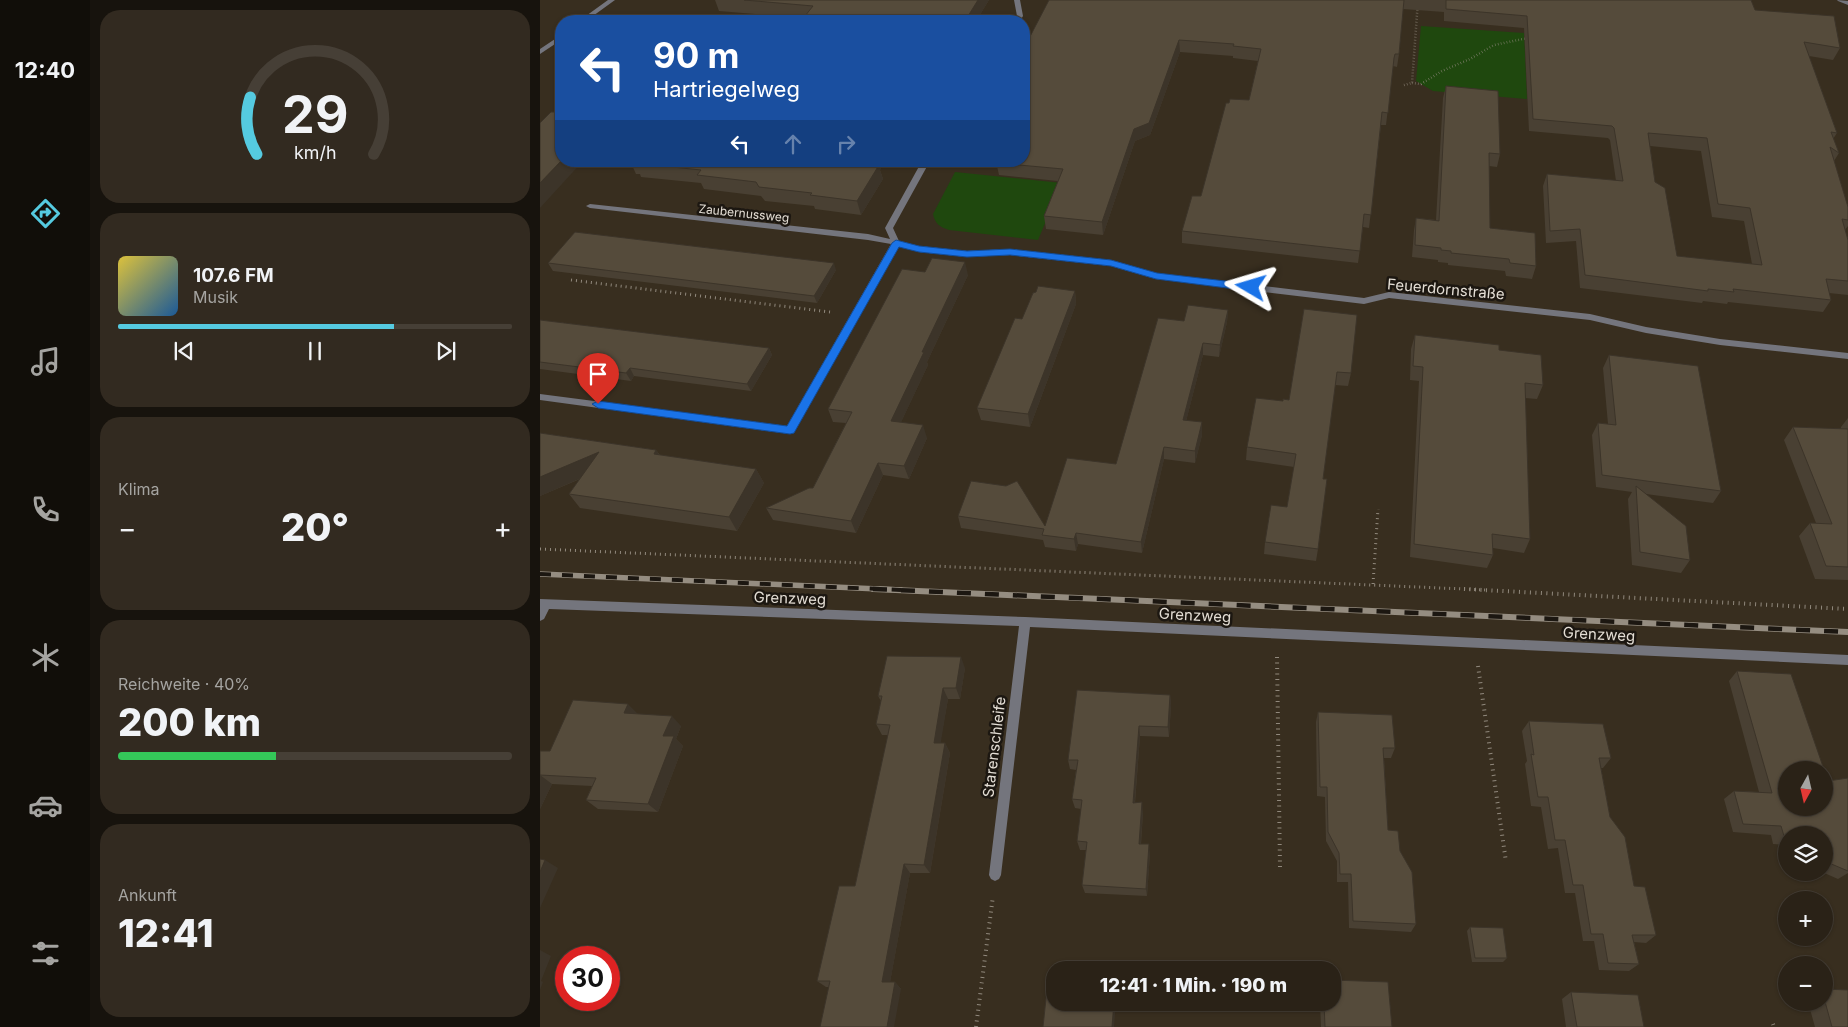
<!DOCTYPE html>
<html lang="de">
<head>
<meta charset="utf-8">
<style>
  :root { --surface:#2a2217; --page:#322a20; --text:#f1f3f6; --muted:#a5a4a1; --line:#463f36; --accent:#55cae0 }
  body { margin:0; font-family:Inter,sans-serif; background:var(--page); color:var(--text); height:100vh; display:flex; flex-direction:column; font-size:19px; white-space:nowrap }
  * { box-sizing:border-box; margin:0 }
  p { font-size:16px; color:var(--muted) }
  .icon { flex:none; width:28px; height:28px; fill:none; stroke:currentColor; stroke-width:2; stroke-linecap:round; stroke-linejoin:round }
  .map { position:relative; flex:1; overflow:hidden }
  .side { display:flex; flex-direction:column; gap:10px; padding:10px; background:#17130d; width:450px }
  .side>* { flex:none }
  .hud { position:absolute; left:15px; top:15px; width:475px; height:152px; border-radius:20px; box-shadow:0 1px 4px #0004,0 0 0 1px var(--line); background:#1a4fa0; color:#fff; overflow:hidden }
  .needle { width:32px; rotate:188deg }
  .tools { position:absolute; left:1238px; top:761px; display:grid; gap:10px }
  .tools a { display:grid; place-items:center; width:55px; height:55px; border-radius:50%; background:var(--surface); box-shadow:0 1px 4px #0004,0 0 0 1px var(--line); font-size:25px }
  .speed { position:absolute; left:15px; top:946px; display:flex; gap:10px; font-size:25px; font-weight:700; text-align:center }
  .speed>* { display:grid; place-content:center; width:65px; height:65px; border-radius:50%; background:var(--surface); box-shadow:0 1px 4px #0004,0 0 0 1px var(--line); line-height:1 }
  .speed .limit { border:8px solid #d22; background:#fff; color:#111 }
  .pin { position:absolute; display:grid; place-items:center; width:42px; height:42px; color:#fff; margin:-51px -21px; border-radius:50% 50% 50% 0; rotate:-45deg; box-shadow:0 0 5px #0007 }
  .pin .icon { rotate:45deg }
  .me { position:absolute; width:55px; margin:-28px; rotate:277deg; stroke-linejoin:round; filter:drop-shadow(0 0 4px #0008) }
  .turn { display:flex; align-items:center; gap:18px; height:105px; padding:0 15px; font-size:22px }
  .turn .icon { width:65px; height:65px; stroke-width:2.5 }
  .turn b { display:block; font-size:35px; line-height:42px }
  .lanes { display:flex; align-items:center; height:48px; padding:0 15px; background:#0003; justify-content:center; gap:25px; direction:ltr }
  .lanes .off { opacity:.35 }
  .big { font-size:38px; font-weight:800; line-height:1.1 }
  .side .tile { flex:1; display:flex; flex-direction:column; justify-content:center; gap:8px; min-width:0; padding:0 18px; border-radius:20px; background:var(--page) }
  .side .dial { align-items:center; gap:0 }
  .dial svg { height:130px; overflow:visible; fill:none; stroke:var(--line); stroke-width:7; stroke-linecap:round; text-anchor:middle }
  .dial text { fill:var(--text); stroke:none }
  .song { display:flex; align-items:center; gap:15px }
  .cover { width:60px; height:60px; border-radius:8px; background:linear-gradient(135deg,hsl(50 70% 55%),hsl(210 70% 35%)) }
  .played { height:5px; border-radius:2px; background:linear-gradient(90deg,var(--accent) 70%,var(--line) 70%) }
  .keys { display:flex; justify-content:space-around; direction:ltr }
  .heat { display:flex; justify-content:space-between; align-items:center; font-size:28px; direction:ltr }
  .charge { height:8px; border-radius:4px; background:linear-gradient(90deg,#34c759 40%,var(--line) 0) }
  .trip { position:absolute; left:506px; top:961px; width:295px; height:50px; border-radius:20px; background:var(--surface); box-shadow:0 1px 4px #0004,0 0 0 1px var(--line); font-weight:800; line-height:50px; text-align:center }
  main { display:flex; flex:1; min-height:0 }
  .tabs { display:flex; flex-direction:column; width:90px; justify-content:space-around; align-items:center; background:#110e09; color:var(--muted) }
  .tabs .icon { width:35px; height:35px }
  .tabs .active { color:var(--accent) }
  .tabs b { font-size:22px; color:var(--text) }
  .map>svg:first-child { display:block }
</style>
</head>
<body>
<main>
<nav class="tabs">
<b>12:40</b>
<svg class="icon active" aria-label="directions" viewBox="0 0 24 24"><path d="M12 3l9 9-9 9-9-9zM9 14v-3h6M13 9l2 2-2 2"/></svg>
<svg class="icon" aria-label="music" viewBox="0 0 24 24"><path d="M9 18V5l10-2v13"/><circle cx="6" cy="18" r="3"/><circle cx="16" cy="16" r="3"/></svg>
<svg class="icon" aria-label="phone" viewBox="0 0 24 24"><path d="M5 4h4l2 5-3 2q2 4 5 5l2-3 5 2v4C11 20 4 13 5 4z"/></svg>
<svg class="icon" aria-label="climate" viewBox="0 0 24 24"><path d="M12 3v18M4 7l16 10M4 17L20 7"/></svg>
<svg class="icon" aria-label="car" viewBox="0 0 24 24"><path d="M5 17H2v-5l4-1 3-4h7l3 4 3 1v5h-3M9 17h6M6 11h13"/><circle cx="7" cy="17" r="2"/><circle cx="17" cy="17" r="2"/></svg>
<svg class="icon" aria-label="filters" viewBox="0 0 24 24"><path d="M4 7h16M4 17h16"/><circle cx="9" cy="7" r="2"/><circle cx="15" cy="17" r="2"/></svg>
</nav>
<section class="side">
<div class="tile dial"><svg viewBox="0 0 100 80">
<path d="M14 69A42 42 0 1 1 86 69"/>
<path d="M14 69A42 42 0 0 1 10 34" stroke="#55cae0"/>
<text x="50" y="56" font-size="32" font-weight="700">29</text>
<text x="50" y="72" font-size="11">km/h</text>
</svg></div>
<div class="tile">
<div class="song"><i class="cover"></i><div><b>107.6 FM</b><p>Musik</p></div></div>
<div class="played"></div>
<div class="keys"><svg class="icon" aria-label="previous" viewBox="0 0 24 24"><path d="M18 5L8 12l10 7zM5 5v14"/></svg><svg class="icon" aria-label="pause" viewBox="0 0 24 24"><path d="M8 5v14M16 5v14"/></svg><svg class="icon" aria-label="next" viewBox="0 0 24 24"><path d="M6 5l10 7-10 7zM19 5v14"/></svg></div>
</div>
<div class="tile"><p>Klima</p>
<div class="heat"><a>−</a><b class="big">20°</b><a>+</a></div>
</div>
<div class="tile"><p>Reichweite · 40%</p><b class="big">200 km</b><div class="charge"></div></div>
<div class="tile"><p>Ankunft</p><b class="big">12:41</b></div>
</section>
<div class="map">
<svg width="1308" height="1027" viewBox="0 0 1308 1027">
  <rect width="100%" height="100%" fill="#382e1f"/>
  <path fill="#1f480e" d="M881,26L984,33L987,99L893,91L876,81Z
    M415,172L522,183L498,240L409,230C400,227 395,224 393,214Z"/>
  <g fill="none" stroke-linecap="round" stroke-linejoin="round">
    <path stroke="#91897d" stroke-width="2.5" stroke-dasharray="0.5 2.5" stroke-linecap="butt" d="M872,83L881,84L902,71L930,59L954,45L988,38
      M864,85L872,83L878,0"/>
    <path stroke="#91897d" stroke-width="3" stroke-dasharray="1 4" stroke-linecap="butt" d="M31,280L290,312
      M0,549L947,590
      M833,584L838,509"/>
    <path stroke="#91897d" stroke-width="4" stroke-dasharray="1 4.5" stroke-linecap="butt" d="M924,589L1308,609
      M737,657L740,867
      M938,666L966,862
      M1233,1024L1234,1027
      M436,1027L453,896"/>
    <path fill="#74757d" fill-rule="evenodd" d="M474,0H480L483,16L480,21H474L477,16Z
      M1297,0L1308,1V5L1298,1Z
      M382,161H390L353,228L359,241L379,246L427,251L470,249L571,260L616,273L824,298L849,292L1050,314L1106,327L1180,339L1308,353V359L1180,345L1106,333L1050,320L849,298L824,304L616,279L571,266L470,255L427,257L379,252L358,246L253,432L250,434L0,400V394L247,426L351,244L328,240L50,208L46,206L50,204L328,234L350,239L345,228Z
      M0,599L485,617L1308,655V665L490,627L461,875L459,879L455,881L451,879L449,875L479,626L9,609L4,619L0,621Z"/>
    <path fill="#74757d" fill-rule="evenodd" d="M68,0H75L46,21H39Z
      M21,35V40L0,54V49Z"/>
    <g stroke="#958d81" stroke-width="5.5">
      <path id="rail-far1" d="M0,574L361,590"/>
    </g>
    <g stroke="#958d81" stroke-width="6">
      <path id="rail" d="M333,589L1308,632"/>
    </g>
    <use href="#rail-far1" stroke="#1c1711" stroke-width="4" stroke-dasharray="11" stroke-linecap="butt"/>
    <use href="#rail" stroke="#1c1711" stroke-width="4.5" stroke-dasharray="14" stroke-linecap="butt"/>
  </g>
  <path fill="#494033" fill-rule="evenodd" d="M175,0H449L436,21H261L263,18L179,11Z
    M509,0H1211L1215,10L1300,48L1293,60L1269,56L1297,133L1293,139L1299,153L1294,161L1308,207V226L1305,230L1308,240V295L1289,293L1291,300L1283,312L1188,302L1187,304L1163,301L1162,303L1040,288L1036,241L1006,243L1003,186L1007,174L1076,181L1070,140L1068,138L989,131L984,28L904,21V12L863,9L859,54L857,67L853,66L846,125H841L829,228L823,227L818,263L642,243V231L661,196L689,103L709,100L718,61L693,58V56L640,52L610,135L595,141L563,235L506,229L504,216L518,181L459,175L457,166L433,163L432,161H484ZM1110,146L1161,151L1172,217L1204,221L1212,264L1137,256L1115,182Z
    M906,86L960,154L957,167L949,166L950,228L996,266L992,279L966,276L965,271L908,265V263L898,262V260L872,257L874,230L876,218L896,220L903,98Z
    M90,161H345L340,170L343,179L321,215L275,209L274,206L225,201L221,196L164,189L161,183L101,177L100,174H96Z
    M8,263L296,270L277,303L13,271Z
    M385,272L428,275L387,362L388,365L361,422L387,438L369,479L343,475L316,533L233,520L226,508L273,488L306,423L293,422L288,409Z
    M535,291L536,304L490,427L441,420L437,408L482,319Z
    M764,309L811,373L808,386L795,385L783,479L778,549L776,561L724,554L725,542L747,507L754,467L706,460L707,447L743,401L749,400Z
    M688,310L687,322L679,357L663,355L646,421L662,435L655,463L624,459L602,553L538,544L536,551L505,547L503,540L421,528L418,516L505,526L576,464L644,321Z
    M0,320L229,348L232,355L211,391L94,376L91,381L0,369Z
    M875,335L959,350L1003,385L997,399L985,398L990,539L984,553L953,548V555L947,568L870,557L879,381L870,380L871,349Z
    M1069,355L1181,491L1173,503L1106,494L1150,560L1141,573L1092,565L1088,499L1092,492L1056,487L1052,435L1058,423L1068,424L1063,368Z
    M1308,418V580L1275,579L1259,536L1270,523H1276L1244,440L1253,427L1301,429V427Z
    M0,433L116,450L120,455L216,469L224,483L197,531L40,508L29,494L40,479L0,496Z
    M425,668L420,699H408L400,743H405L410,753L390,873H370L350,982H355L361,989L286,987L277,981L315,886L348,735H342L336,724L341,701L338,696Z
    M1197,671L1288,781L1308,778V873L1298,879L1282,872H1284V835H1246V845L1233,844L1231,835L1193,832L1184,799L1194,791L1219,792L1189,681Z
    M630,695L631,705L629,737L600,736L595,803L603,812L601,844L610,853L607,896L545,893L542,885L546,850H540L537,841L541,809L535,808L532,799L536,770L530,769L528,760Z
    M778,712L855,748L851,758H844L848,830L860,851L876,924L871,932L809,928L808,882H797V861L786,841L785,797L777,796L776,722Z
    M98,714L141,726L136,739L143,746L118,812L58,809L46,800L52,786L12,784L0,809V751H10Z
    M989,721L1071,758L1063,768H1061L1070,817L1094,886L1116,935L1106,943L1094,942L1099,964L1089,971L1059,970L1054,941H1043L1035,893H1025L1018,848L1008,849L1001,807L991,806L985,764L987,761L982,731Z
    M930,927L967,958L963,962H932L927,931Z
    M1284,989L1308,1027H1275L1268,1002H1284Z
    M1031,992L1104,1027H1026L1022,999Z
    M780,1002H792L852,1027H781Z"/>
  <path fill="#3c3429" d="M438,0H449L436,21H425Z
    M639,40L640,52L610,135L595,141L563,235L562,222L594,129Z
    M21,161H43L0,208V183Z
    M333,161H345L340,170L343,179L321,215L317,201Z
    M425,262L428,275L387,362L388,365L356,433L351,421L382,352Z
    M294,263L296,270L277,303L274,296Z
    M535,291L536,304L490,427L488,414Z
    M688,310L687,322L679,357L680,345Z
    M663,343V355L643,433V420Z
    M229,348L232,355L211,391L207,384Z
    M90,368L94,376L91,381L86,373Z
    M662,422V435L655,463V451Z
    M383,425L387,438L369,479L364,466Z
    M624,447V459L602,553L601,542Z
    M116,450L126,464L114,454Z
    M59,452L69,466L0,496V477Z
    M338,463L343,475L316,533L311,521Z
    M216,469L224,483L197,531L189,517Z
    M536,533L538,544L536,551L534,539Z
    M421,657L425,668L420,699L416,688Z
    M403,688L408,699L399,753L394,743Z
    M630,695L631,705L629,737L628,727Z
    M88,704L98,714L84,713Z
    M132,716L141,726L136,739L143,746L118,812L108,804L123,736Z
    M599,726L600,736L594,812L593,803Z
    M405,743L410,753L390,873L384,865Z
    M0,775L12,784L0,809Z
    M602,802L603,812L600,852L599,844Z
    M609,844L610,853L607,896L606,889Z
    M5,860L18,868L0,908V872Z
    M364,864L370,873L349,988L342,982Z
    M0,950L11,956L1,981L3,982L0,990Z
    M355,982L361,989L354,1027H347Z
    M574,1002H576L574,1027H572Z"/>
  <path fill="#554b3b" stroke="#3c3429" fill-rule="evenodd" d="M204,0H438L425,21H261L273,6Z
    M509,0H864L859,54H855L854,58L848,113L842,112L831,215L824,214L820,251L642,231L652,196H661L686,103H689L690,99L709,100L721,49L693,46L694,44L639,40L609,123L594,129L562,222L504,216L523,169L457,163V161H484V48Z
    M906,0H1211L1215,10L1294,16L1300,48L1264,42L1297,133L1291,132L1299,153L1290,147L1308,207V220L1302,219L1308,240V281L1286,279L1291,300L1193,289L1194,292L1168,289V291L1045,275L1040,229L1010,231L1007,174L1083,181L1074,128L1072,126L993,119L987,16L906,9ZM1108,133L1167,138L1178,204L1210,208L1222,265L1137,256L1125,188L1115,182Z
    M906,86L958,91L960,154L949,153L950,228L995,233L996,266L970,263L969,259L911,253V251L901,250V248L875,245L876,218L899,221Z
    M11,112H21V161L0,183V123Z
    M95,161H333L331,164L339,165L317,201L270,195L272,193L219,187L216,182L157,175L161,170L94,163Z
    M35,232L294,263L274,296L8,263Z
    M392,258L425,262L382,352H384L351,421L383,425L364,466L338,463L311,521L226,508L269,488H273L312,412L288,409L362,269L385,272Z
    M498,286L535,291L488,414L437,408L475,318L482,319L493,293L496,292Z
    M648,305L688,310L680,345L663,343L643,420L662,422L655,451L624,447L601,542L536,533L534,539L502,535L504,529L418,516L431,481L466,486L477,481L505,526L527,458L576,464L618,318L644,321Z
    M764,309L817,315L811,373L797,372L783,479H787L778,549L725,542L731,505L747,507L756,454L707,447L716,398L743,401V399L749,400Z
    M0,320L229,348L207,384L90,368L86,373L0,362Z
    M875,335L959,345V350L1001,355L1003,385L985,383L990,539L952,534L953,555L874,544L883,367L873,366Z
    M1069,355L1158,366L1181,491L1062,475L1058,423L1076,425Z
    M1253,427L1308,429V567L1286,566L1270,523L1292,524Z
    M0,433L116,450L114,454L216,469L189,517L29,494L59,452L0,477Z
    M1096,486L1146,526L1150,560L1100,552Z
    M347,656L421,657L416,688H403L394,743H405L384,865L364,864L342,982H355L347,1027H280L290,981H277L299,886H315L350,725L336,724L342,696H338Z
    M1197,671L1251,674L1288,781L1308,778V871L1289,863L1284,856V835H1246V836H1244L1241,826L1203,824L1194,791L1232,793ZM1246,770H1284V808H1246Z
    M537,690L630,695L628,727L599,726L593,803L602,802L599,844H609L606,889L542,885L547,842L537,841L542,800L532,799L538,760H528Z
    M33,700L88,704L84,713L132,716L123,736H134L108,804L46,800L56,778L0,775V751H10Z
    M778,712L852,715L855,748H843L848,830L858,831L860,851L872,872L876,924L813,921L811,874H800L799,853L788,832L787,787H780Z
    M989,721L1063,724L1071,758H1059L1070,817L1085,837L1094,886L1105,887L1116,935H1092L1099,964L1068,963L1063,934H1051L1043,885H1033L1025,840H1015L1008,797H998L991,754L994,755Z
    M0,859L5,860L0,872Z
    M930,927L963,928L967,958H935Z
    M792,980L848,982L852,1027H785L784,1002H792Z
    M507,989L515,990V1002H574L572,1027H503Z
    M1284,989L1308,990V1027H1292L1284,998Z
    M1031,992L1098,995L1104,1027H1037Z"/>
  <path fill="#1a73e8" stroke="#114b97" d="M356,240L379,246L427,251L470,249L571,260L617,273L711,284L715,287L711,291L616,279L571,266L470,255L427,257L379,252L359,247L254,433L250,434L58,408L52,404L58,401L247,426L352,243Z"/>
  <g text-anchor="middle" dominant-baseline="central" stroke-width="5" stroke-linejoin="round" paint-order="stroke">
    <g font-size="12" fill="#e4ded5" stroke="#1c1711">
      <text transform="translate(204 213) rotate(6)">Zaubernussweg</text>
    </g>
    <g font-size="15" fill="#e4ded5" stroke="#1c1711">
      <text transform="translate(906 289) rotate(5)">Feuerdornstraße</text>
      <text transform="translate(250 598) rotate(2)">Grenzweg</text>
      <text transform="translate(655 615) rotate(3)">Grenzweg</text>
      <text transform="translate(1059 634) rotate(3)">Grenzweg</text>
      <text transform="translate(454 747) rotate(-83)">Starenschleife</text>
    </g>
  </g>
</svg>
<div class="tools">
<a><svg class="needle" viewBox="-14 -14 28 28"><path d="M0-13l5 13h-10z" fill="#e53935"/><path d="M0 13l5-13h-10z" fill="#a5a4a1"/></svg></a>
<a><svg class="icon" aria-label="layers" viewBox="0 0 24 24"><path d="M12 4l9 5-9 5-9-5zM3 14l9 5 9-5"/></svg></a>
<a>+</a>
<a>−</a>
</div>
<div class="speed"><div class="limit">30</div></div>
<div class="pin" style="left:58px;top:404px;background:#d93025"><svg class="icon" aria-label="arrive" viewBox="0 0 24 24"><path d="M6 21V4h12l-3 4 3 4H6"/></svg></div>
<svg class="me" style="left:711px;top:287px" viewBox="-20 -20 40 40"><path d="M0-17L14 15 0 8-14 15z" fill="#1a73e8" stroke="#fff" stroke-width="4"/></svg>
<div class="trip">12:41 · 1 Min. · 190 m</div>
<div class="hud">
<div class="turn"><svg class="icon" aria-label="left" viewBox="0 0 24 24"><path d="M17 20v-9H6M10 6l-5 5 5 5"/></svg><div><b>90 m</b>Hartriegelweg</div></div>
<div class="lanes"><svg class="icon" aria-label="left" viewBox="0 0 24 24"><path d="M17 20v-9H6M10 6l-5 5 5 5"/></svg><svg class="icon off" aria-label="ahead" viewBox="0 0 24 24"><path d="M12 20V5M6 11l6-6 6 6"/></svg><svg class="icon off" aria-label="right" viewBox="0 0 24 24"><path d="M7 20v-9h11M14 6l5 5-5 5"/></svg></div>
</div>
</div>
</main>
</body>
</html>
